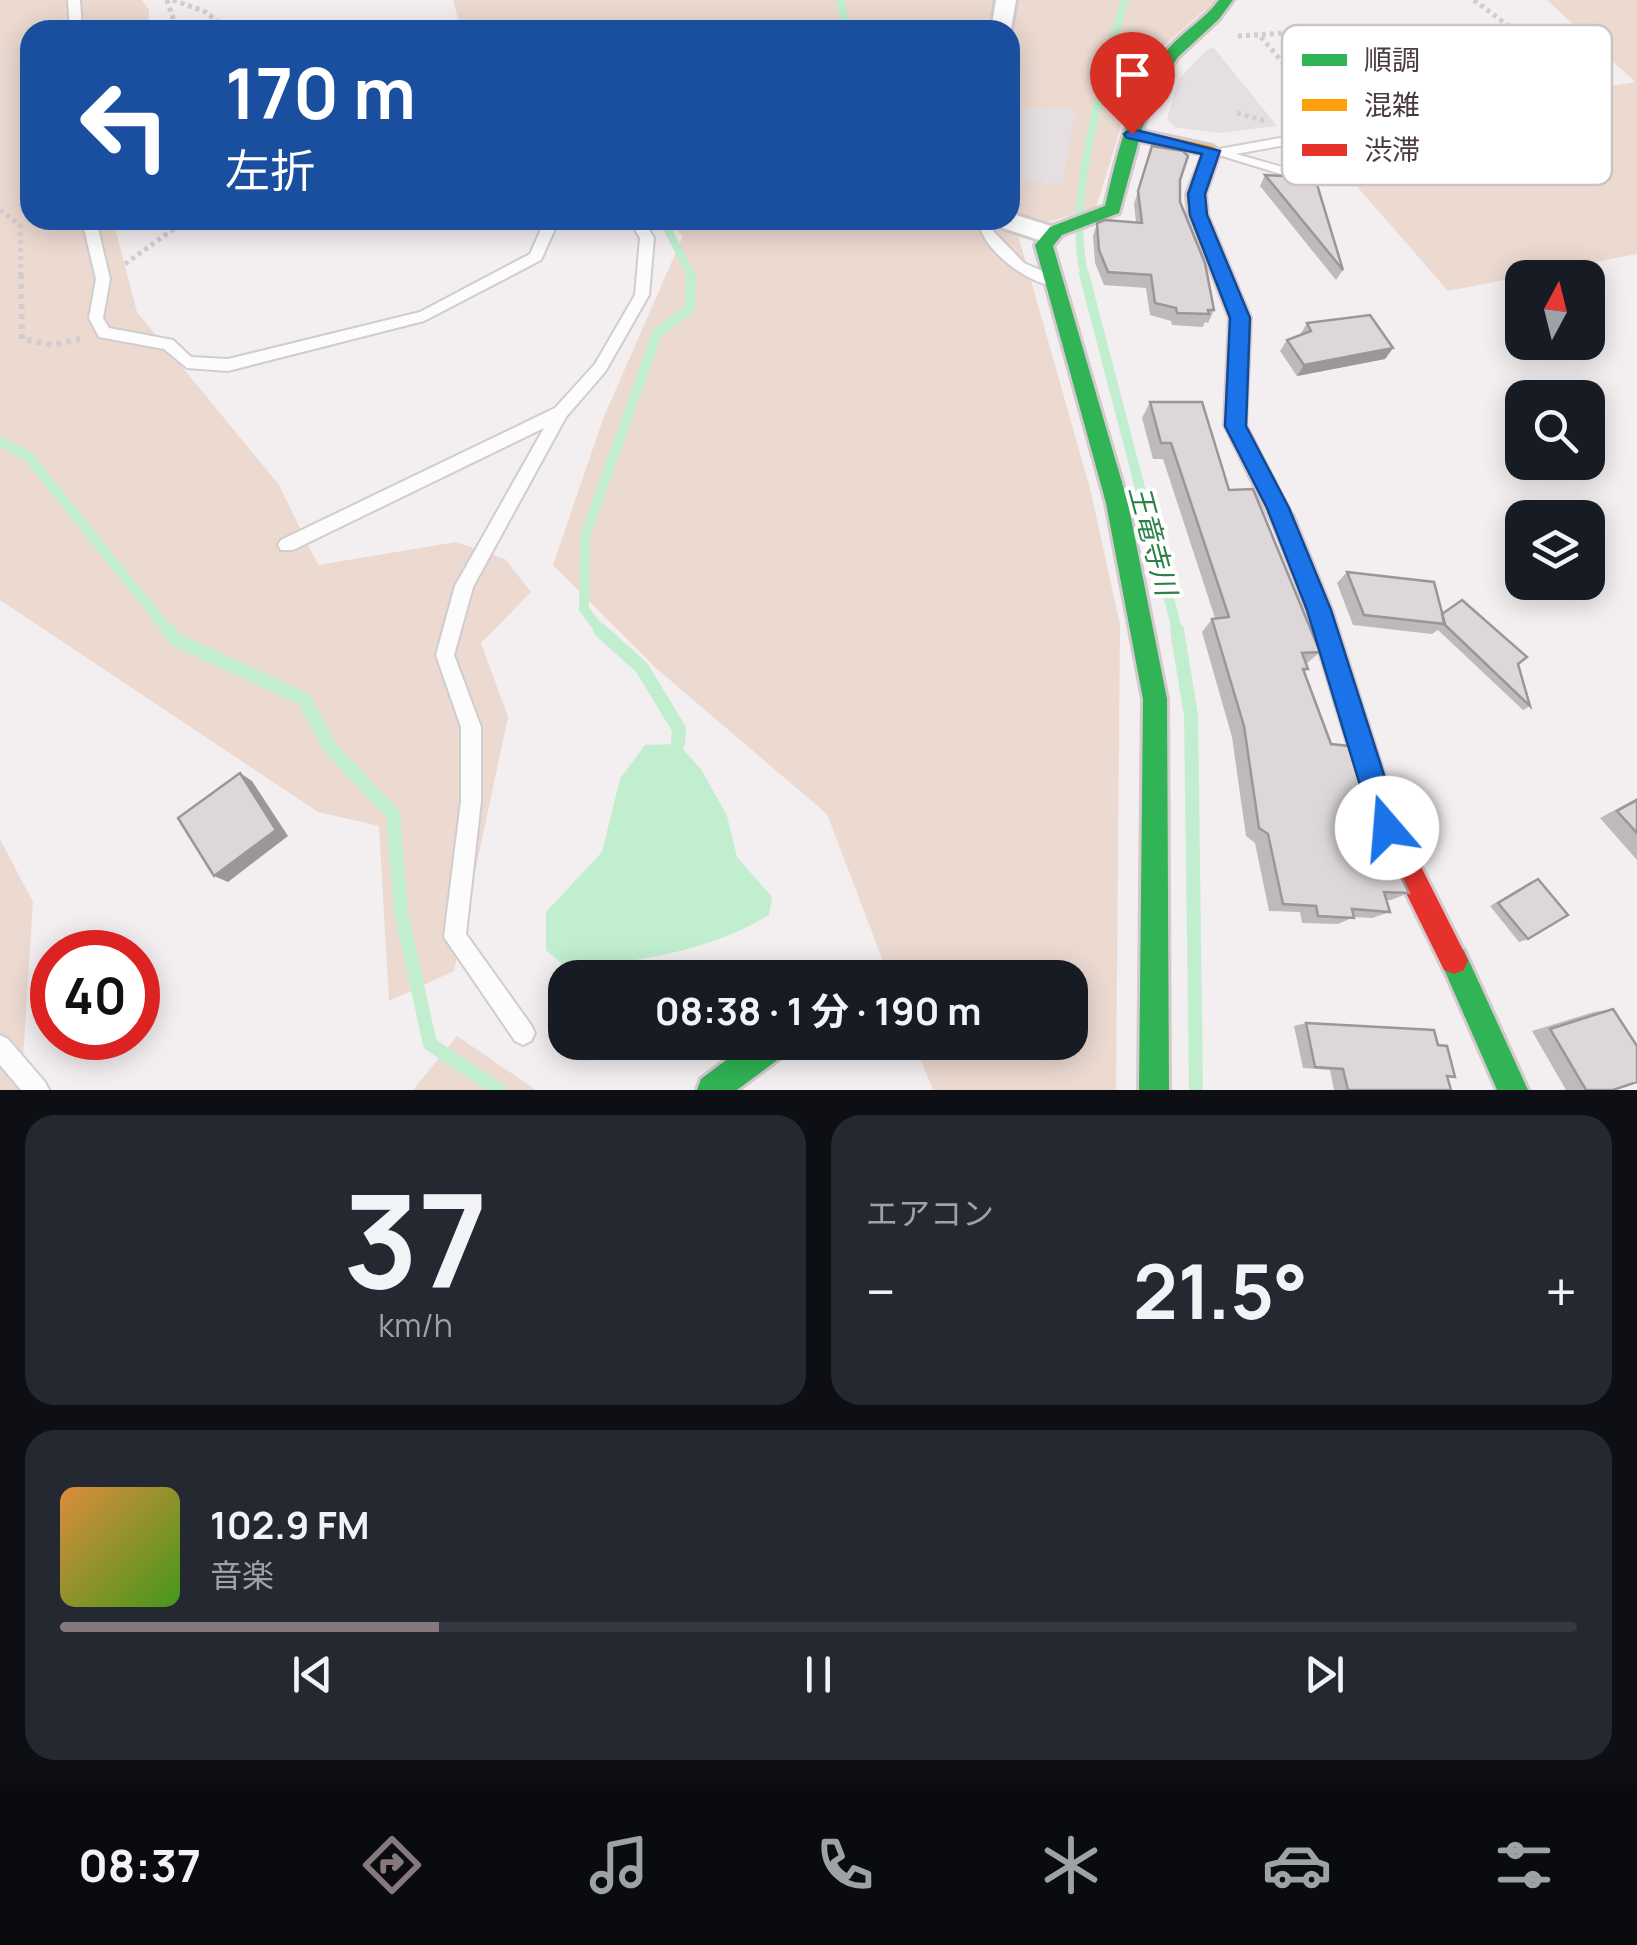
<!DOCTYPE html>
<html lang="ja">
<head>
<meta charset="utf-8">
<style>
  :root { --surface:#171b24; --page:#242831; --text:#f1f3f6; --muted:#9ea1a6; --line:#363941; --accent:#85797e }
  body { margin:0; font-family:Manrope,"Noto Sans JP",sans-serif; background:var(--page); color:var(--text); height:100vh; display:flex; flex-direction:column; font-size:38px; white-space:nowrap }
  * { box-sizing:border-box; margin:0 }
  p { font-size:32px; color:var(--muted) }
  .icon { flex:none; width:55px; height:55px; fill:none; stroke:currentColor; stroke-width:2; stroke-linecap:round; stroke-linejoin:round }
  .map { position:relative; height:1090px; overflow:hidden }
  .side { display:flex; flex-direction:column; gap:25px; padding:25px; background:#0d0f14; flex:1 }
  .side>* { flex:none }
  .guide { position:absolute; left:20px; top:20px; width:1000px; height:210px; border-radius:30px; box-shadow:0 5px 25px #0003; background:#1a4fa0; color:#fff; overflow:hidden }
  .needle { width:65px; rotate:7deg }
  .controls { position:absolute; left:1505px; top:260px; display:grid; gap:20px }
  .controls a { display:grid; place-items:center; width:100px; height:100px; border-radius:20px; background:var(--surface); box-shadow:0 5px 25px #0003; font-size:50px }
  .speed { position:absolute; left:30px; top:930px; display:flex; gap:20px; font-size:50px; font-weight:700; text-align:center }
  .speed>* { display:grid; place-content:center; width:130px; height:130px; border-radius:50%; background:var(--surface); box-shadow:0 5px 25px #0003; line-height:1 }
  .speed .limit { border:15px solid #d22; background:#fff; color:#111 }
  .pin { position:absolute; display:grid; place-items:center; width:85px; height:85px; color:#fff; margin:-102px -42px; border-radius:50% 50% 50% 0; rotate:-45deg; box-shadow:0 0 10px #0007 }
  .pin .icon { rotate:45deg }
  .me { position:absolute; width:110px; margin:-55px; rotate:342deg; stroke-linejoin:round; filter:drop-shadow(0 0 8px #0008) }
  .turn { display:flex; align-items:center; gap:35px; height:210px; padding:0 40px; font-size:45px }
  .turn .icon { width:130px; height:130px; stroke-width:2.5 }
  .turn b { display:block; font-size:70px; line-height:85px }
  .big { font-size:75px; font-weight:700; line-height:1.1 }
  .side .widget { flex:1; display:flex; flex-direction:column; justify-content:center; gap:15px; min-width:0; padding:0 35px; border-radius:30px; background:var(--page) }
  .side .dial { align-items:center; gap:0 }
  .dial b { font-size:130px; line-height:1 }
  .song { display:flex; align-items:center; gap:30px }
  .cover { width:120px; height:120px; border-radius:15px; background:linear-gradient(135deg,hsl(30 70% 55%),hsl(100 70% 35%)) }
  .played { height:10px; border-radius:5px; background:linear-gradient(90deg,var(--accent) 25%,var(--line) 25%) }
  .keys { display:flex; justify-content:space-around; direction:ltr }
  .heat { display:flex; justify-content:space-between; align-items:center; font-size:55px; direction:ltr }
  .side .tiles { flex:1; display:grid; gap:25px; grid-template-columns:1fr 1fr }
  .widget:last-child { grid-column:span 2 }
  .trip { position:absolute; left:548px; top:960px; width:540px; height:100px; border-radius:30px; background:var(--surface); box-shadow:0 5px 25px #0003; font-weight:700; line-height:100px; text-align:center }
  .dock { display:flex; height:160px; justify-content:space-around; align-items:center; background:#090b0e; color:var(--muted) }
  .dock .icon { width:70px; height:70px }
  .dock .active { color:var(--accent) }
  .dock b { font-size:45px; color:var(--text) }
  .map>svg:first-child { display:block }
</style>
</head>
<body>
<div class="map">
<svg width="1637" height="1090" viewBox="0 0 1637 1090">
  <rect width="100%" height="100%" fill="#f3eef0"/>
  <path fill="#ecdad1" d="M0,0H142L149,10L148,30H30V220H113L137,312L279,485L318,565L456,542L505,559L531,592L481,643L508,717L454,971L389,1001L379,826L318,812L0,600Z
    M453,0H1216L1150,58L1123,120L1096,208L1017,231L1091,492L1120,625L1116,1090H933L914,1043L1070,1042V978L889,977L827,814L657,669L553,565L603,419L683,236L666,220H1010V30H461Z
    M1547,0H1637V254L1448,291L1313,136L1635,82Z
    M0,839L33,902L21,1090H0Z
    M457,1036L536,1090H413Z"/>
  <path fill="#e5dfe1" d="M1214,48L1277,126L1219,133L1174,127L1167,119L1179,79L1208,49Z
    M1010,108H1076L1062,186L1010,178Z"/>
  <path fill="#c1eecf" d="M678,744L701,769L727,816L737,857L772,897L769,915C705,953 640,960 568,969L546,950V912L602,852L620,779L645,745Z"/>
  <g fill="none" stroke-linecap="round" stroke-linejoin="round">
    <path stroke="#c1eecf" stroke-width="8" d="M840,0L848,30
      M663,220L692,277
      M1085,277C1064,198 1106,79 1124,0"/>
    <path stroke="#c1eecf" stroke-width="10" d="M1084,274L1178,633
      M0,442L28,456L170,633
      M602,633L584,609L585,536L657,333L690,308L691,274"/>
    <path stroke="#c1eecf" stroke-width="14" d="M168,630L176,640L304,699L331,749L393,814L401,912L430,1044L499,1090
      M600,630L642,668L679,729L678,744
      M1177,630L1191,715L1196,1090"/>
    <g stroke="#d1ccce" stroke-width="4">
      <path id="lane" d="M68,0H80L82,30H70Z
        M1286,137L1292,141L1291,144L1236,154L1297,171L1318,168L1325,172L1323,175L1297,179L1206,151L1212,147L1219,149Z
        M82,220H96L110,279L103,318L109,328L173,340L191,357L228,359L420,312L530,254L545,220H559L541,260L424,321L228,371L187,368L164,349L99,337L89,318L96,279Z
        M629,220H643L654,238L649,295L605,372L566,417L473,587L454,655L481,727V801L466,934L531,1025L535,1033L531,1041L523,1045L515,1041L444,937L461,801V727L436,655L455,586L544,428L293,550H281L278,545L281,540L555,408L595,364L635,295L640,238Z
        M979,220H993V231L1024,263L1058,278V286C1031,287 979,248 979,220Z
        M0,1035L8,1039L45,1082L49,1090H21L0,1065Z"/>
    </g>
    <g stroke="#d1ccce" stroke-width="6">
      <path id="street" d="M996,0H1016L1010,34V30H991Z
        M1010,213L1057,228L1061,234L1048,243L997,226L993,220H1010Z"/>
    </g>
    <g stroke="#d6c9ce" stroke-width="6">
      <path id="fast" d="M1219,0H1233L1219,19L1177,58L1158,90L1142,129L1119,213L1062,235L1053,246L1128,503L1167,699L1169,1090H1139L1143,699L1106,503L1035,245L1050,227L1105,206C1118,151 1131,92 1169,48C1184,31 1205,19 1219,0Z
        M1454,946L1464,950L1528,1090H1497L1440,960L1444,950Z
        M750,1042H791L787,1053L737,1090H697L701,1079Z"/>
    </g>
    <g stroke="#d6c9ce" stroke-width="6">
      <path id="slow" d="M1132,129L1212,146L1220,151L1205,194L1207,215L1250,318L1245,425L1295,522L1292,529H1276L1225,425L1230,318L1189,215L1187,194L1203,154L1126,138V130Z"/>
    </g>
    <g stroke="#d6c9ce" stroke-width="6">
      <path id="jam" d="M1284,513L1292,515L1295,522L1331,610L1399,823L1468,960L1464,970L1454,974L1444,970L1374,828L1307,610L1273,522L1276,515Z"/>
    </g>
    <path stroke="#d3ccd0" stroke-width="5" stroke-dasharray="4 4" stroke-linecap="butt" d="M167,0L177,30
      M173,0L206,12L227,30
      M1474,0L1591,88
      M1238,36L1331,30
      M1261,37L1302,85L1543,50
      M1237,113L1265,121
      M1308,137L1591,89
      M0,210L20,225L21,277
      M125,264L186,220"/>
    <path stroke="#d3ccd0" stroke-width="6" stroke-dasharray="5 5" stroke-linecap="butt" d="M21,274L22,339L53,345L80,339"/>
    <use href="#lane" fill="#fdfcfd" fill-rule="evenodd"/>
    <use href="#street" fill="#fdfcfd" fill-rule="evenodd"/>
    <use href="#fast" fill="#30b455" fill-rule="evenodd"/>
    <use href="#slow" fill="#ff9f0a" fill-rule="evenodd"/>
    <use href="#jam" fill="#e5322d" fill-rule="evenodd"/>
  </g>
  <path fill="#beb9bb" d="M1152,146L1180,180V202L1214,310L1208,323L1205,322L1203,327L1172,325L1171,321L1150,315L1146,288L1104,285L1095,263L1093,236L1097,223L1136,222L1134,204Z
    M1265,175L1343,270L1336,280L1260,186Z
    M1307,323L1393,348L1385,359L1297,376L1280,351L1287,340L1300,335Z
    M1150,402L1229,490L1320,652L1306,664L1308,669L1304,672L1331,744L1409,893L1391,900H1386L1390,912L1372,918L1354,917L1338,924L1302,923L1300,912L1269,911L1255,843L1246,836L1232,737L1202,632L1212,619L1215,618L1163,459H1153L1142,418Z
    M1347,572L1442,614L1518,664L1530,706L1523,710L1438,630L1432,634L1353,625L1337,583Z
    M1637,798V860L1600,818Z
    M1538,879L1528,939L1519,942L1490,906L1530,882Z
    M1613,1009V1090H1566L1532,1031L1594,1012Z
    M1306,1023L1455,1077H1448L1451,1090H1334L1330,1070L1303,1068L1294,1026Z"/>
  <path fill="#9b9698" d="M1393,348L1385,359L1297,376L1304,365Z
    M240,773L252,781L288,836L228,882L214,876Z"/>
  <path fill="#ddd7d9" stroke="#9b9698" stroke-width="2.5" d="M1152,146L1183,151L1188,156L1180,180V202L1205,263L1214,310H1208L1209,314L1177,313L1176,308L1155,303L1151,275L1108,272L1099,250L1097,223L1105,220L1142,223L1138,191Z
    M1265,175L1315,178L1343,270Z
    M1370,315L1393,348L1304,365L1287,340L1311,331L1307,323Z
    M1150,402H1202L1229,490L1253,489L1320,652L1302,653L1308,669H1303L1331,744L1349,746L1372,820L1409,893L1384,892L1390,912L1352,909L1354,918L1318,916L1316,906L1283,904L1268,834L1259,828L1244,726L1212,619L1229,617L1171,443H1161Z
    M1347,572L1434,582L1445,624L1364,615Z
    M1462,600L1527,657L1518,664L1530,706L1444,624L1442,614Z
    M240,773L276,830L214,876L178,818Z
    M1637,800V833L1617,811Z
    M1538,879L1568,915L1528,939L1498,903Z
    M1613,1009L1637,1046V1082L1613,1090H1586L1550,1029Z
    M1306,1023L1434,1030L1438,1045L1447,1046L1455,1077L1447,1076L1451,1090H1348L1343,1069L1315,1067Z"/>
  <path fill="#1a73e8" stroke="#114b97" stroke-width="2.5" d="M1132,129L1220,151L1205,194L1207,215L1250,318L1246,426L1289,508L1331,610L1401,828L1397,838L1387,842L1377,838L1373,828L1307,610L1267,508L1225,426L1230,318L1190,215L1188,194L1202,154L1127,138L1124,134Z"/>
  <g text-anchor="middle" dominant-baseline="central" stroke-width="8" stroke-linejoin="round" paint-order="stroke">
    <g font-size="28" font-style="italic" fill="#2a8248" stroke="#fff">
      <text transform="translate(1154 540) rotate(75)">王竜寺川</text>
    </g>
  </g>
  <rect x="1282" y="25" width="330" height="160" rx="15" fill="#fff" stroke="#c9c4c6" stroke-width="2.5"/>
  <rect x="1302" y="54" width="45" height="12" fill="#30b455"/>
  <rect x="1302" y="99" width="45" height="12" fill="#ff9f0a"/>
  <rect x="1302" y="144" width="45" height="12" fill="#e5322d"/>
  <g font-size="28" fill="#4a3a41">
    <text x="1364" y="70">順調</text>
    <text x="1364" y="115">混雑</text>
    <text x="1364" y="160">渋滞</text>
  </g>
</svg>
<div class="controls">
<a><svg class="needle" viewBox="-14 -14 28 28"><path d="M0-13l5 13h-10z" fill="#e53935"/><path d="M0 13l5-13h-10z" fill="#9ea1a6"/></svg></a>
<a><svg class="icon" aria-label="search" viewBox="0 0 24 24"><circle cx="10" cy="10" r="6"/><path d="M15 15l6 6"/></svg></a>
<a><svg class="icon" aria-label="layers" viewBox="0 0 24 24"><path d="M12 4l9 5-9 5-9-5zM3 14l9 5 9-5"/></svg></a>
</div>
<div class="speed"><div class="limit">40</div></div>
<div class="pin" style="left:1132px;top:134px;background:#d93025"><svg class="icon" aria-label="arrive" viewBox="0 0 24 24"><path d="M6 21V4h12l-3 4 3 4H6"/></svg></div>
<svg class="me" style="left:1387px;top:828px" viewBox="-20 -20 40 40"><circle r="19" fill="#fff"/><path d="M0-13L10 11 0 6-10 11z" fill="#1a73e8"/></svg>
<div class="trip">08:38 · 1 分 · 190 m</div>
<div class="guide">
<div class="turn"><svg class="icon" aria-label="left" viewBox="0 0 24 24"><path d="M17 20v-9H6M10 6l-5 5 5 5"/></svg><div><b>170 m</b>左折</div></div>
</div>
</div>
<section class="side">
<div class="tiles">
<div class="widget dial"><b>37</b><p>km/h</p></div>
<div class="widget"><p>エアコン</p>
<div class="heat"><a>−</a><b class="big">21.5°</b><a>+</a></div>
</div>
<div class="widget">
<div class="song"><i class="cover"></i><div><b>102.9 FM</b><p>音楽</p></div></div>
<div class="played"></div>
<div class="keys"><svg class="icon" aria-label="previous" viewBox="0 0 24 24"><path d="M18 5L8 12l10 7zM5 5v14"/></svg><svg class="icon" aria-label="pause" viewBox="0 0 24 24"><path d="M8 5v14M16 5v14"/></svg><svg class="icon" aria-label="next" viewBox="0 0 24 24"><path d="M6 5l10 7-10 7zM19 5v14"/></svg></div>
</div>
</div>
</section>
<nav class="dock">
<b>08:37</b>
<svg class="icon active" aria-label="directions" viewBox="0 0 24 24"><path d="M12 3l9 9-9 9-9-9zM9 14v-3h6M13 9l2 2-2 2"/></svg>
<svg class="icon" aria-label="music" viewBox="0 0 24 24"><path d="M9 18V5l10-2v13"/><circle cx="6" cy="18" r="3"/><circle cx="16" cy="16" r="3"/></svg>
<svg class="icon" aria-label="phone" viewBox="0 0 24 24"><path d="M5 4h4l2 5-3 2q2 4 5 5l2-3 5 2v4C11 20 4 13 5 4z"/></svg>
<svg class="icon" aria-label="climate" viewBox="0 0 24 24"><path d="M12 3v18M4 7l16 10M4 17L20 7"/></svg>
<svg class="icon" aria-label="car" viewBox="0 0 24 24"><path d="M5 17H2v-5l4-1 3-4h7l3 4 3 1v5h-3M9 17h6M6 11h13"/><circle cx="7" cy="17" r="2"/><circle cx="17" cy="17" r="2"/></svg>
<svg class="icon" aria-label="filters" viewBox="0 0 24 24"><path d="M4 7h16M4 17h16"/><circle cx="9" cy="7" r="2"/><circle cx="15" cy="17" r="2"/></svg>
</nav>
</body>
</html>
